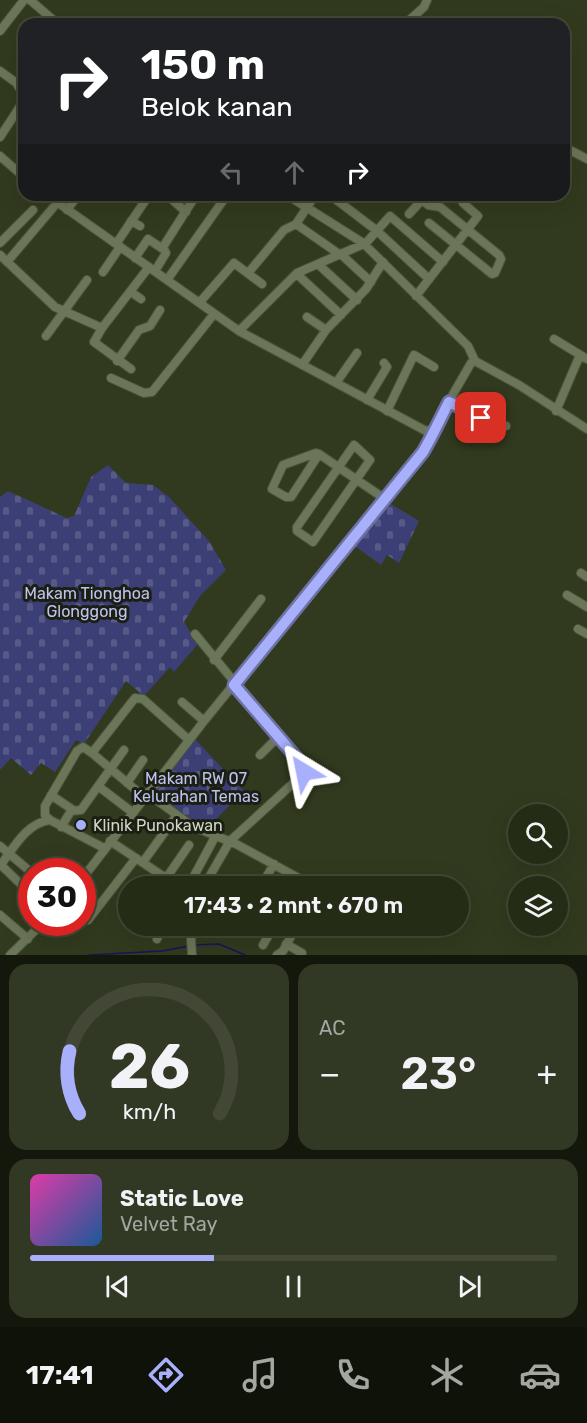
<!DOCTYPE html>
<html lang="id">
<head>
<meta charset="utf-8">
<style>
  :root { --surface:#252c16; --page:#313823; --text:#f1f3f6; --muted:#a3a7a1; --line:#424835; --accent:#a8b0fc }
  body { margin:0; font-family:Rubik,sans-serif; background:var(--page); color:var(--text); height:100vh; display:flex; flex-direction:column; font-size:22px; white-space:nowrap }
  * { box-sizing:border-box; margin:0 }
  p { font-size:20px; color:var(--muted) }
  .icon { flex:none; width:33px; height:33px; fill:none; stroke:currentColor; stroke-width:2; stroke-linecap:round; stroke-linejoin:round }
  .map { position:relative; height:955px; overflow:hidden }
  .side { display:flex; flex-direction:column; gap:9px; padding:9px; background:#14180c; flex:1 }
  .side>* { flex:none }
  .hud { position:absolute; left:18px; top:18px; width:552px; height:183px; border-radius:18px; box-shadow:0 6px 24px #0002,0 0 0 2px var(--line); background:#202124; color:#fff; overflow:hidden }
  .tools { position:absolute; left:508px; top:804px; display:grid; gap:12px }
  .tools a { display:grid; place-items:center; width:60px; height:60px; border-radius:50%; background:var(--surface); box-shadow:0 6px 24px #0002,0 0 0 2px var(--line); font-size:30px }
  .speed { position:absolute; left:18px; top:858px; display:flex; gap:12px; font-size:30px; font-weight:700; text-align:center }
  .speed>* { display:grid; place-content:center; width:78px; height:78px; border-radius:50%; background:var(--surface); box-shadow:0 6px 24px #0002,0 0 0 2px var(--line); line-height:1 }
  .speed .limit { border:9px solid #d22; background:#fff; color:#111 }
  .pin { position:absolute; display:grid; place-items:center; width:51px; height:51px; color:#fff; margin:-26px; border-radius:12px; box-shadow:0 3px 9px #0006 }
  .me { position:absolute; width:66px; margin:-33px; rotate:325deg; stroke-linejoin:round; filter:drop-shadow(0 0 4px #0008) }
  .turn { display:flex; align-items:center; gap:21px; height:126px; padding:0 24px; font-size:27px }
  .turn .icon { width:78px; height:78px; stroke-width:2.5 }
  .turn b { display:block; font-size:42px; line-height:51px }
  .lanes { display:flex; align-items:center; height:57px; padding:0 24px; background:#0003; justify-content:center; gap:30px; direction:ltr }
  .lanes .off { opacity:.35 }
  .big { font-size:45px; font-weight:600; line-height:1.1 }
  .side .widget { flex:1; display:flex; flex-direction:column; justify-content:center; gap:9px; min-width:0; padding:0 21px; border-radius:18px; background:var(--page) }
  .side .dial { align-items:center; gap:0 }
  .dial svg { height:156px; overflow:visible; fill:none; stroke:var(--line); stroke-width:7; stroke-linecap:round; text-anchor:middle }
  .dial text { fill:var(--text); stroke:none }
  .song { display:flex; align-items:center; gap:18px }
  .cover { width:72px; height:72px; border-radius:9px; background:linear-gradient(135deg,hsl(320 70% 55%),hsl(210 70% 35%)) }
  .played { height:6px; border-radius:3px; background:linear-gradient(90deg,var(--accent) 35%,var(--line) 35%) }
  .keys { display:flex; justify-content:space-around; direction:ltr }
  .heat { display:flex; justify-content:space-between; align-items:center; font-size:33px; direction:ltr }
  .side .tiles { flex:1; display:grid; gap:9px; grid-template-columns:1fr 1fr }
  .widget:last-child { grid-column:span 2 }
  .trip { position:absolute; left:118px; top:876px; width:351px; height:60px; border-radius:30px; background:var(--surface); box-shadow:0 6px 24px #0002,0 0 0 2px var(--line); font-weight:600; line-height:60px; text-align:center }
  .menu { display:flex; height:96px; justify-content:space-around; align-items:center; background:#0f1209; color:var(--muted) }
  .menu .icon { width:42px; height:42px }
  .menu .current { color:var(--accent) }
  .menu b { font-size:27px; color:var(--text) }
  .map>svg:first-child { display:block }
</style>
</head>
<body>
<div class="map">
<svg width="587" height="955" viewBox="0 0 587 955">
  <defs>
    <pattern id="cemetery-stones" width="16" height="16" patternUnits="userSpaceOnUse" patternTransform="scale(1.5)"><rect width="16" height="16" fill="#3c3f75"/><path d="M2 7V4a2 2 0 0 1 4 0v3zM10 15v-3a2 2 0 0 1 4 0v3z" fill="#575a87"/></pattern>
  </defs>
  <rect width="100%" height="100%" fill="#313a1e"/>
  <path fill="url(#cemetery-stones)" d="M108,465L126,483L153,485L169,497L209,541L226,570L200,596L184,622L198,644L174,672L170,667L144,696L126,681L84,744L76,740L55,772L41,763L31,775L11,758L0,770V497L8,491L67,518L74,516L91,477Z
    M386,501L419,521L399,563L387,555L381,565L352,544Z
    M194,738L244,791L206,829L153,794V791Z"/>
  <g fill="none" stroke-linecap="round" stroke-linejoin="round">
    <path stroke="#1b135a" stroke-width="1.5" d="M194,945L219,944L245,955
      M89,955L162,951L189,946"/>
    <g stroke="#4c543c" stroke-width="10">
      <path id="minor" d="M30,0L58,24
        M405,24L424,7L427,0
        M0,31L24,0
        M0,71L18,84
        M24,78L18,86L24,94
        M0,137L21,105
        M564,147L587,159
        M0,156L24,177
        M47,195L239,331L426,431L433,429L471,363L475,361L519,385L587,429
        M167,195L186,212
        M287,195L363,243L468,346L475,361
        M330,195L376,230L429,279
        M416,195L428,205L440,207L499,255L501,259L495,273L492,274L429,223
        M67,210L78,195
        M409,214L422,200
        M131,221L140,226
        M296,224L339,254
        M0,243L33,210
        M116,244L149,195
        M0,255L55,307L102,328L149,267
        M344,257L371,282
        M135,258L148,239L163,249
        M7,262L57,203
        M320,266L357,300
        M155,271L166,253L163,247L196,195
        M103,272L120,247
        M249,272L284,230L296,224L315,195
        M300,277L341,315
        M167,280L227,195
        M131,292L141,299
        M416,296L478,216L463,203
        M200,302L234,263L262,284
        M307,317L326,330
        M102,328L94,342L131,369
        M239,331L297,273L366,243L390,216L443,262
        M46,336L87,280
        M554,339L587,359
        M117,361L139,330L150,326L160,310
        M302,365L326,330L366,289L383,262
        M111,378L144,393L152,392L214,314
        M336,383L357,353
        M367,400L387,367L384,363
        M449,402L480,416L486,424L506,426
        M387,411L414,355L434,367
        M556,411L580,355
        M354,445L370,460L313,542L297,531V527Z
        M319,454L291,497H286L272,489L283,465L316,453L319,454L385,499
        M581,573L587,577
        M567,595L587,607
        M578,629L587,634
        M195,634L305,768L301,776L230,841L204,886
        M214,660L261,599
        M182,702L204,721
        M260,755L278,737
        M127,783L143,760
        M98,786L132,812
        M147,793L192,826L236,844L313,886
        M51,795L73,810
        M144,797L92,753L135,698L143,699L189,740
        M50,820L45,815V806L77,751L83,747L92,753
        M61,827L71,811L81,810L124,750
        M110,841L178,886
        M0,846L32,873
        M143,862L177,815
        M1,865L32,895
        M0,866C13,849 26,823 50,820L104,848
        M194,876L216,835
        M167,877L189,845
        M82,879L204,721L423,452L431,437V431
        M163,886L168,878
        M261,886L274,864
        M291,886L297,877
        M0,915L28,939
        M88,920L136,858
        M192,926L208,929L210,926
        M293,926L310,933L315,926
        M136,929L138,926
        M157,939L163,926
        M286,944L302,953
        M263,945L274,926
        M10,955L44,922
        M192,955L191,939L195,927
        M277,955L283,951L296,927"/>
    </g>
    <use href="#minor" stroke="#6b7557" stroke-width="8"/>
  </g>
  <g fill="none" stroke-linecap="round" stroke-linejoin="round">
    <g stroke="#6d72a4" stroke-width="15">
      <path id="route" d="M304,772L301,763L234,685L423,452C433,435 440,419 449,402L481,418"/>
    </g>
    <use href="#route" stroke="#a8b0fc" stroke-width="10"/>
  </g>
  <circle fill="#a8b0fc" stroke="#1b1f13" stroke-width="2" cx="81" cy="825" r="6"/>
  <g text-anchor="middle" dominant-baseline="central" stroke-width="6" stroke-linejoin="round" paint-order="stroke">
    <g font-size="16" fill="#bdc3ee" stroke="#1b1f13">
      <text x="87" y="593">Makam Tionghoa<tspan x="87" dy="18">Glonggong</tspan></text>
      <text x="196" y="778">Makam RW 07<tspan x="196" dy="18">Kelurahan Temas</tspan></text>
    </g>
    <g font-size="16" fill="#d0d6c6" stroke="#1b1f13" text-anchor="start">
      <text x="93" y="825">Klinik Punokawan</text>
    </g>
  </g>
</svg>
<div class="tools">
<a><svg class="icon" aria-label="search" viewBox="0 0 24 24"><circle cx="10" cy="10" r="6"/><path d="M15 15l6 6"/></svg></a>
<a><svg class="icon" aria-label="layers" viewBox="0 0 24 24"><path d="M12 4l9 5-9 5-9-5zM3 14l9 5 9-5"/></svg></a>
</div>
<div class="speed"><div class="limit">30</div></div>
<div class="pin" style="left:481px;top:418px;background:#d93025"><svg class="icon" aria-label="arrive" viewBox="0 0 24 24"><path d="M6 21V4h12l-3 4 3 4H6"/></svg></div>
<svg class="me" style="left:304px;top:772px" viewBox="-20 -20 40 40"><path d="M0-17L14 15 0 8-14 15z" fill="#a8b0fc" stroke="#fff" stroke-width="4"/></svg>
<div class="trip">17:43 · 2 mnt · 670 m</div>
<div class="hud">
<div class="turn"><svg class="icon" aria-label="right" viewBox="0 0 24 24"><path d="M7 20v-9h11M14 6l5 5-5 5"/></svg><div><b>150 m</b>Belok kanan</div></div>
<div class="lanes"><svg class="icon off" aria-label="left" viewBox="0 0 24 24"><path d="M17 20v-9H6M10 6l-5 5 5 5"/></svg><svg class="icon off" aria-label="ahead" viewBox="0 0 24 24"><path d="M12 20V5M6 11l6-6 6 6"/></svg><svg class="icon" aria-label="right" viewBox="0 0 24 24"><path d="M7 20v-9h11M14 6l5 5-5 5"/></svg></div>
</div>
</div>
<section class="side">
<div class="tiles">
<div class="widget dial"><svg viewBox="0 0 100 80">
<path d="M14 69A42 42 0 1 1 86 69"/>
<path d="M14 69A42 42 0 0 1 9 37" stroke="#a8b0fc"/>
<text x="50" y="56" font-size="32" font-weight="700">26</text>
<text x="50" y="72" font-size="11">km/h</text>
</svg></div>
<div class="widget"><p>AC</p>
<div class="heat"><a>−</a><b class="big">23°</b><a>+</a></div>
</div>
<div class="widget">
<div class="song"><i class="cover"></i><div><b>Static Love</b><p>Velvet Ray</p></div></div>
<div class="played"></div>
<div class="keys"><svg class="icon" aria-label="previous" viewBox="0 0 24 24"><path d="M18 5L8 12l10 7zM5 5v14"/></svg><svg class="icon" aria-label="pause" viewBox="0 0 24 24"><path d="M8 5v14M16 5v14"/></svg><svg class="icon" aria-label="next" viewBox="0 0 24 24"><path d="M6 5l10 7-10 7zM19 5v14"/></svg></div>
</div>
</div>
</section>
<nav class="menu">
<b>17:41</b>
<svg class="icon current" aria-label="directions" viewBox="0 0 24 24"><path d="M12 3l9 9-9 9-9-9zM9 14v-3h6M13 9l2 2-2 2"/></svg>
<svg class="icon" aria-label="music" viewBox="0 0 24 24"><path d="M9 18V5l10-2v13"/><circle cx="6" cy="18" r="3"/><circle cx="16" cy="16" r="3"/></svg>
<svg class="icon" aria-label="phone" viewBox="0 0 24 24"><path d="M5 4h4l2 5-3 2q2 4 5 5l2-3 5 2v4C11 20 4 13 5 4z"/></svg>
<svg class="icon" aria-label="climate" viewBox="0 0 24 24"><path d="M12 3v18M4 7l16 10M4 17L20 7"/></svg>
<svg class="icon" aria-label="car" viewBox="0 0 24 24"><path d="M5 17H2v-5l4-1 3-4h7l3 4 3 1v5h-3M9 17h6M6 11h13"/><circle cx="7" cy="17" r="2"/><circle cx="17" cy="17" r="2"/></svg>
</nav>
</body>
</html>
